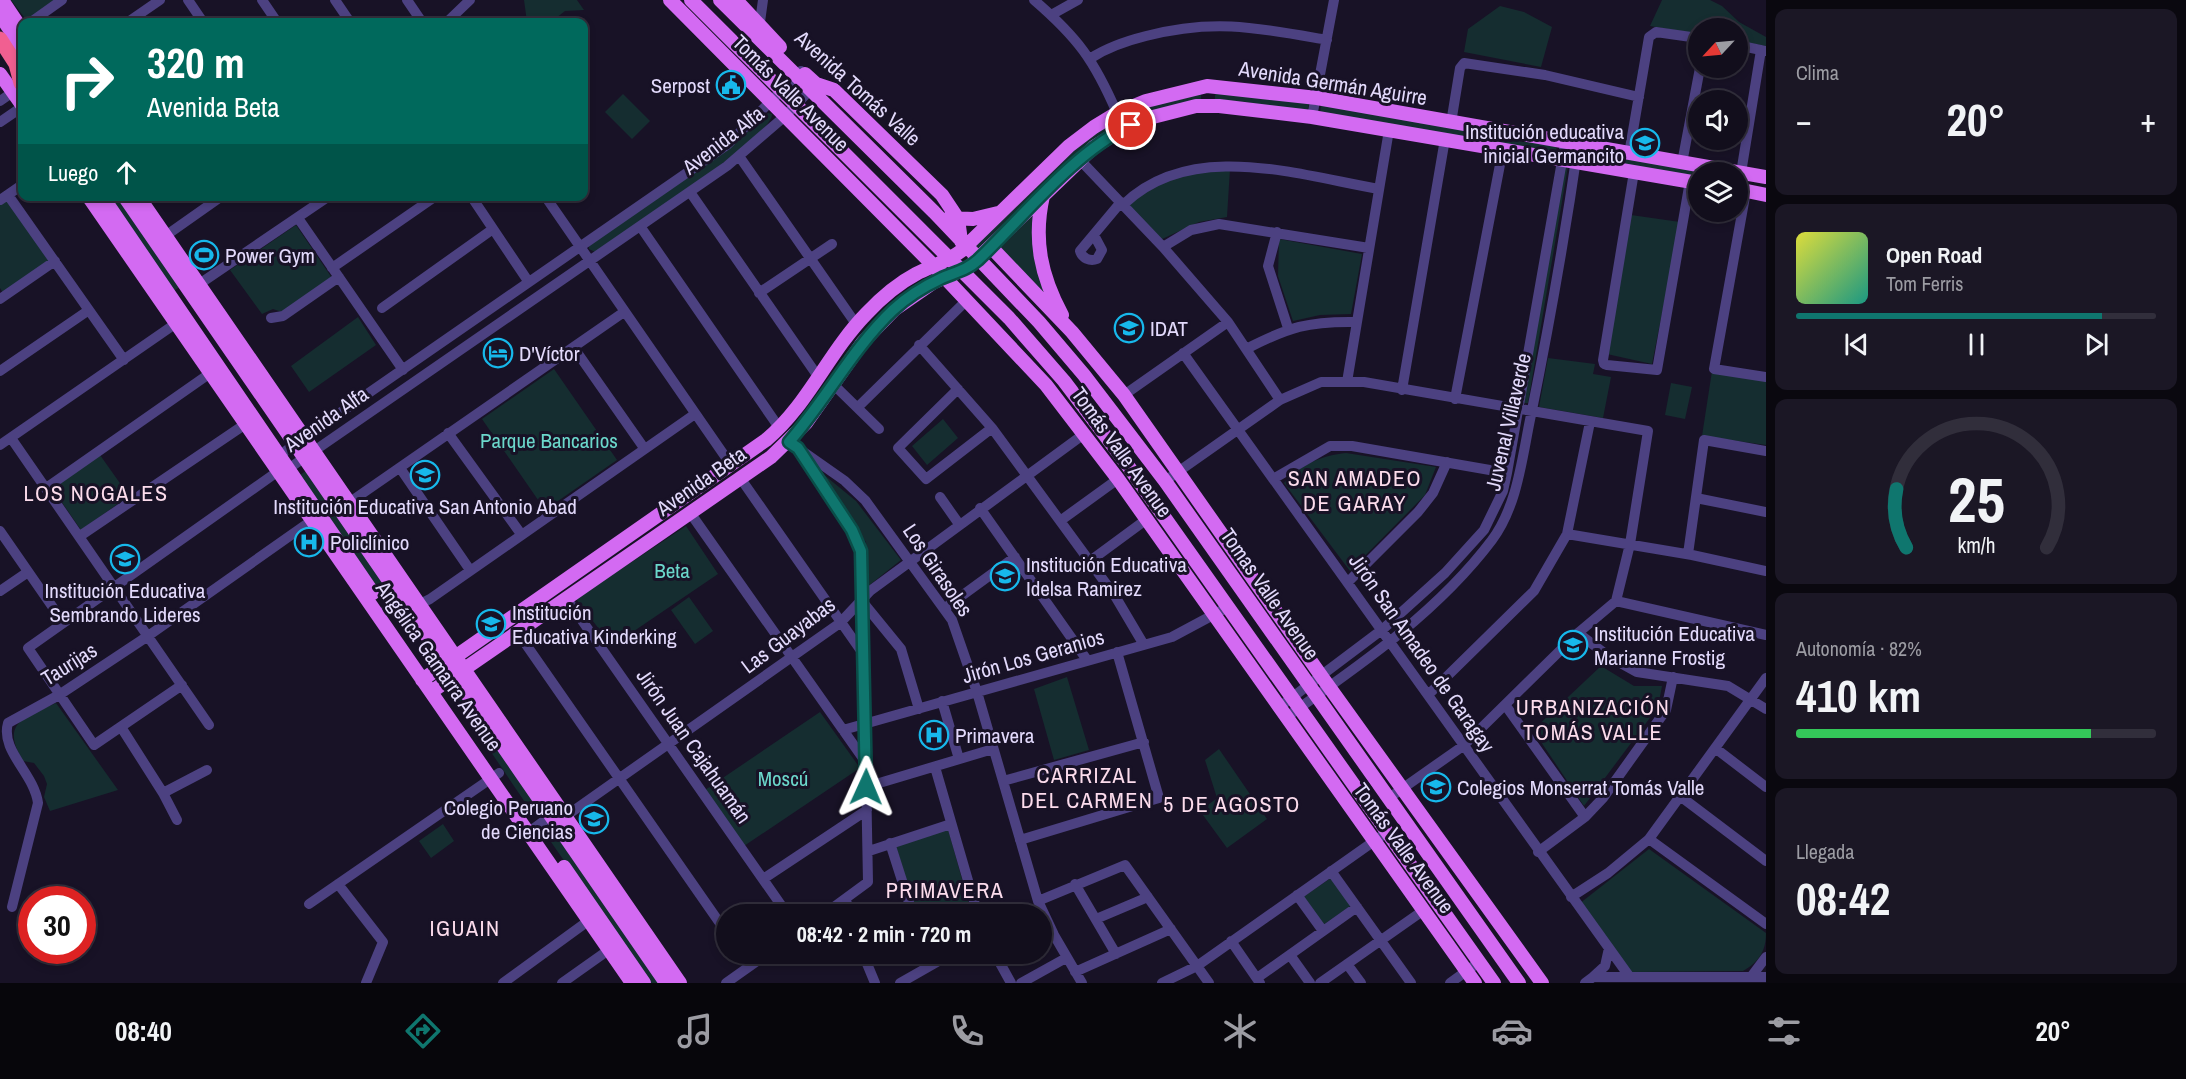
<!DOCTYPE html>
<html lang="es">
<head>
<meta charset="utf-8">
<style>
  :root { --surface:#120e1c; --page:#1b1725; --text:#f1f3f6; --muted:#9c9ca3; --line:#312e3b; --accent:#0f766e }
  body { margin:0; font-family:"Archivo Narrow",sans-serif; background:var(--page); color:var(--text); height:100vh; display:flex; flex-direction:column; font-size:22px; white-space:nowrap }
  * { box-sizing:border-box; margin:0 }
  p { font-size:20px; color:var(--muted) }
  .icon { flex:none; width:33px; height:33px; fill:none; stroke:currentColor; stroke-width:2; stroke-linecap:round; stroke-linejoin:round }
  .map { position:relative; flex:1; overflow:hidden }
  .details { display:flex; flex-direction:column; gap:9px; padding:9px; background:#0a080f; width:420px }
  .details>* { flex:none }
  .hud { position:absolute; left:18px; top:18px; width:570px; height:183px; border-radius:12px; box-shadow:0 3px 9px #0003,0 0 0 2px var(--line); background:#00695c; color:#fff; overflow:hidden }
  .needle { width:39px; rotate:244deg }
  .tools { position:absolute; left:1688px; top:18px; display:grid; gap:12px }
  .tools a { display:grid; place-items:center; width:60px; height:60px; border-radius:50%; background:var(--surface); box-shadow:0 3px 9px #0003,0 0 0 2px var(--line); font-size:30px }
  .speed { position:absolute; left:18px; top:886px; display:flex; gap:12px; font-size:30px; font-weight:700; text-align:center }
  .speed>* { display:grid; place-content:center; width:78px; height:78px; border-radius:50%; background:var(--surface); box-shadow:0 3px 9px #0003,0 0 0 2px var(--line); line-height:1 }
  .speed .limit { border:9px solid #d22; background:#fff; color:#111 }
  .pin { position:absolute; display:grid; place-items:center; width:51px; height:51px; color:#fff; margin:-26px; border:3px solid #fff; border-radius:50%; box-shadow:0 2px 6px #0007 }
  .me { position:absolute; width:66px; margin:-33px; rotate:1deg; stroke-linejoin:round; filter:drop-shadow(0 0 4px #0008) }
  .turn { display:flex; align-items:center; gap:21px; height:126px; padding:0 30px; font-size:27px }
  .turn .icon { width:78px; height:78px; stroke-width:2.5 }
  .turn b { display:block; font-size:42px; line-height:51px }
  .then { display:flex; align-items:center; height:57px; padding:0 30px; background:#0003; gap:12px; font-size:22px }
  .big { font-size:45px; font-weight:700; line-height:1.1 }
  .details .widget { flex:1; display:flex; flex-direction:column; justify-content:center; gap:9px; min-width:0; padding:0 21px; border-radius:12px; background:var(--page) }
  .details .dial { align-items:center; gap:0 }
  .dial svg { height:156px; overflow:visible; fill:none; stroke:var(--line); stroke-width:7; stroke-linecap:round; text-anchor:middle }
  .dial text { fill:var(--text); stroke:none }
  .song { display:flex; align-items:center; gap:18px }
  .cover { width:72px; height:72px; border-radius:9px; background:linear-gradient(135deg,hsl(60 70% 55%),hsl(170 70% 35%)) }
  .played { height:6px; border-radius:3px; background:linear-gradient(90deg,var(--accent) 85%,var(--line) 85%) }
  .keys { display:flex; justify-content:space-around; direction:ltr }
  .heat { display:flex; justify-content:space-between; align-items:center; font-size:33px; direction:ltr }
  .charge { height:9px; border-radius:4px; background:linear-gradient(90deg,#34c759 82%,var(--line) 0) }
  .trip { position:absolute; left:716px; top:904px; width:336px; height:60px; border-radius:30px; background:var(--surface); box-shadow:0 3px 9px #0003,0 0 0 2px var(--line); font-weight:700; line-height:60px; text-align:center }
  .dock { display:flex; height:96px; justify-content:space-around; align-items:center; background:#07060b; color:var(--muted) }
  .dock .icon { width:42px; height:42px }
  .dock .selected { color:var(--accent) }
  .dock b { font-size:27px; color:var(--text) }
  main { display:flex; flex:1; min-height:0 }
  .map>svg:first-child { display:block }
</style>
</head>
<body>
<main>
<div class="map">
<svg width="1766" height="983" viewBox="0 0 1766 983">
  <rect width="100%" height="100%" fill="#181226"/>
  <path fill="#152d30" d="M11,0H55L27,21Z
    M524,0H577L584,10L565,11L551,22H527Z
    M1662,0H1710L1722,6L1739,22L1766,37V46L1737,41V28H1698V34L1650,26Z
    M1500,6L1524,12L1552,27L1541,67L1464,52L1468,29Z
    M1215,91L1309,103L1307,113L1246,102L1215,100Z
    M1201,93V101L1124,124L983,250H975L976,244L1091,134L1139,109Z
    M623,94L650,121L632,139L605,112Z
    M1321,105L1556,146L1557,152L1320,113Z
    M768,113L772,114C774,136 620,234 595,252L589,249V245L746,133Z
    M1584,151L1705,172H1698V180L1582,160Z
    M1563,165L1568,166L1528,403H1524Z
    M1230,169L1227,217L1199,222L1160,240L1126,203C1159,178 1191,173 1230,169Z
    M106,197H119L181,286L172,292Z
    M8,199L50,261L3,293L0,288V204Z
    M1034,211L1051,301L999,246Z
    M1631,215L1680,222L1652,364L1607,354Z
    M296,225L332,278L282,312L273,309L262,314L230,270Z
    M1279,239L1362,254L1351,314L1320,315L1293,321L1278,276Z
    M358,317L376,345L309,392L291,366Z
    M1548,358L1595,364L1593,374L1611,377L1603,418L1539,407Z
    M554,369L617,460L545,510L482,419Z
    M1712,371L1766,380V445L1702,436Z
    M1671,383L1692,387L1685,419L1665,415Z
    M943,419L958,438L927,465L912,446Z
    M1346,453L1436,467L1425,495L1350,571L1284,483C1299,465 1323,455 1346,453Z
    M100,455L129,496L81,530L52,488Z
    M812,465L856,501L901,560L867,587L866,542Z
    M307,470L397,600L387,601L300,475Z
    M686,526L718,574L612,646L576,599Z
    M689,597L713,631L695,644L671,610Z
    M1601,666L1634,686H1662L1658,707L1584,806L1533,730Z
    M1067,677L1089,750L1054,760L1034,689Z
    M461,691L543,812L535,817L453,696Z
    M56,703L118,790L50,811L44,797L47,784L44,776L34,763L23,761C0,722 24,718 56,703Z
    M820,712L860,768L744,846L705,790Z
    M1219,749L1267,819L1227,848L1200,811L1217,798L1205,760Z
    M551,821L662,983H649L542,829Z
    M443,824L454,841L431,858L419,841Z
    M948,829L972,915H917L896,846Z
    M1649,849L1766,933C1766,951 1759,962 1743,971L1631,972L1579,904Z
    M1331,878L1352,905L1323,925L1303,897Z"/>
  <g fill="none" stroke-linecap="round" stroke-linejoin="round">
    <path stroke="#4c4181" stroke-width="10" d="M188,0L203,22
      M262,0L277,22
      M335,0L350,22
      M407,0L422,22
      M1034,0C1078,38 1094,60 1117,113
      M1051,15L1078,0
      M31,22L62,0
      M128,22L160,0
      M447,22L470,0
      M759,29L763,0
      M1737,45L1766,51
      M1091,58C1108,47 1126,41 1146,36C1215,18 1259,28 1327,40
      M0,101L13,92
      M1312,117L1334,0
      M0,122L22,107
      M1451,123L1460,68L1464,63L1545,75L1639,97
      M1629,154L1649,37L1656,32L1698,38
      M739,156L856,324
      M1080,160L1163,247L1228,322L1280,400
      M1682,163L1700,68
      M1634,172L1603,360L1604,364L1607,365L1657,370L1690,181
      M1741,173L1761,50
      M1746,191L1714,369L1766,377
      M690,192L819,378
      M8,195L124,360
      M471,196L528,281
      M545,196L731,465
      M0,200L22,185
      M1124,204C1191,139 1298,175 1379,189
      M298,218L403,370
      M640,226L780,429
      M1277,232L1268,266L1288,328
      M1094,235L1102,250L1097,259C1090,262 1082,258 1080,251L1121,202
      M161,239L222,196
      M1163,247L1191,230L1219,224L1369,248
      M332,268L436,196
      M192,289L329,196
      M759,293L832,244
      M0,299L55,261
      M382,308L493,229
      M271,318L283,316L339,277
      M919,345L992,428L1115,596L1144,645
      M574,348L644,448
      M1246,349C1289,327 1308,321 1357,322
      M1183,353L1629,976
      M0,371L89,310
      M1347,382L1389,130
      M834,385L879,429
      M958,389L898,448L926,479L992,428
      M1402,390L1445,139
      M1124,395L1228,322
      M1455,399L1503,149
      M858,407L967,300
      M448,433L521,534
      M11,438L209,725
      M0,445L175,324
      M798,448L845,481L865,500L952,620L977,692L1038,901L1054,935L1082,983
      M799,450L858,541L862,565L868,882L823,915
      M278,462L279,456L295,444L727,145L801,71
      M400,468L470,570
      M741,479L864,655
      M1273,479L1330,446H1352L1507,473
      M1165,481L1280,400L1321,382H1364L1648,431L1630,544L1616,601L1578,633L1463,746L1389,798
      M46,488L209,374
      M940,497L959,524
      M1696,498L1766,512
      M350,502L624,312
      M980,508L1087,660
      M691,514L867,764
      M1060,521L1118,479
      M0,531L63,622
      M1567,534L1692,555L1766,571
      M80,536L244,425
      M1688,554L1704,440L1766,451
      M1090,561L1147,519
      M1349,581L1418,512L1433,493L1447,462
      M0,591L28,572
      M567,599L788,915
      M861,600L901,649L919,709
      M1616,601L1766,635
      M945,608L1015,557
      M377,616C393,604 414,609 430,599L695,414
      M518,633L726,932
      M1578,633L1608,656L1637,672L1728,686L1766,709
      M182,685L94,745L28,648L277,472L288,469L727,166L784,117L816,84
      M1428,695L1534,591L1567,534L1590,422
      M942,701L959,759
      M1506,706L1585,817
      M1278,708L1383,629L1445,573L1484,530L1503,491L1507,473L1565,144
      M1285,718C1359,666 1437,613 1492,540C1518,505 1522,457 1531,415C1549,326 1565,236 1578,146
      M121,727L163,793L177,820
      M843,730L1172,637L1228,607
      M1715,748L1766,787
      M935,767L978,915
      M1003,781L1144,742
      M866,787L993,749
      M163,793L207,770
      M1680,796L1766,861
      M529,832L552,815L566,816L840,623L870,591L1084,434
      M1649,839L1766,924
      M1020,840L1159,798L1117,652
      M890,843L913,915
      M869,851L951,824
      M1538,852L1585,817L1603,798L1666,710L1673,677
      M1331,871L1411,983
      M763,879L867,810
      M338,884L383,942L366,983
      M1075,884L1116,954
      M1297,895L1323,931
      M1571,897L1608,873L1649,839L1766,678
      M846,900L850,915
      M1038,901L1125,865L1209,983
      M309,904L499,773
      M12,907L38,803C34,773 0,751 8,723L59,695L148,636L311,521
      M1096,919L1148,897
      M1231,941L1260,983
      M742,954L750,966
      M863,954L875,983
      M927,954L930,966
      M995,954L1011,983
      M1290,955L1310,983
      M1347,964L1361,983
      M1075,972L1171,929
      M1593,977L1605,966L1609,948
      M1751,977L1766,957
      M1257,978L1357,907
      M503,983L595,916
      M562,983L610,949
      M726,983L767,954
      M900,983L951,954
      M1021,983L1066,958
      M1162,983L1197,966L1387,832
      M1320,983L1424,910
      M1450,983L1479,962
      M1585,983L1593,977H1766"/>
    <path stroke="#d36af2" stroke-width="14" d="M2,0L22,30
      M670,0L934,266L1046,385L1118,479L1475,983
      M691,0L1009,318L1064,381L1126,463L1494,983
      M720,0L934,212L1039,322L1084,375L1165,481L1519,983
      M736,0L780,47
      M0,15L22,48
      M0,74L22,105
      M805,74L816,84L834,90L942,195L958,219L961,241
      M1737,189L1766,195
      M88,196L632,983
      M102,196L373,593
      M124,196L666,983
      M138,196L680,983
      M1043,196C1033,240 1041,276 1062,315
      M949,218L973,219L998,213
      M991,247L1072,332L1124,395L1322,677L1542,983
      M422,680L766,440C808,405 828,353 866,314C881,298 897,284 916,274C931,266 947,262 961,251L1069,146L1094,127L1117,113L1146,101L1207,86L1317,98L1766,177
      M431,692L771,457L806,423L863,342L895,309L934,282L969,267L1094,147L1118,132L1145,119L1196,106H1219L1312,117L1698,183
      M564,867L644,983"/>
    <path stroke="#f15f91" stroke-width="15" d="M0,39L16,64L21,83"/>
  </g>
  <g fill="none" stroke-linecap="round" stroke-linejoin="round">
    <g stroke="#0a4d48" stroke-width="15">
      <path id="route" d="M866,787L861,551L852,530L798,448L789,442C826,400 852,349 893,310C907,297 925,286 942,278C956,272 967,270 978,260C1025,215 1073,153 1131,125"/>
    </g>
    <use href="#route" stroke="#0f766e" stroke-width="10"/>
  </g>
  <defs>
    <g id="civic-ring" transform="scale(1.5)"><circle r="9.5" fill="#181226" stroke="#17b8eb" stroke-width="1.5"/><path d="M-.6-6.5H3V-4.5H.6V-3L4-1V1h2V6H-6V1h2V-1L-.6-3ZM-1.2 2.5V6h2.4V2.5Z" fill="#17b8eb"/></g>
    <g id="school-ring" transform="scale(1.5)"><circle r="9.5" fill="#181226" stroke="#17b8eb" stroke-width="1.5"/><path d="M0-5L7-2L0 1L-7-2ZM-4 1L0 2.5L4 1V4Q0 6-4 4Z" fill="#17b8eb"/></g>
    <g id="stadium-ring" transform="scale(1.5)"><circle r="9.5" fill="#181226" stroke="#17b8eb" stroke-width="1.5"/><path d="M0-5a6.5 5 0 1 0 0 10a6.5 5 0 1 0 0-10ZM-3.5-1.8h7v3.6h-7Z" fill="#17b8eb"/></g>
    <g id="university-ring" transform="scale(1.5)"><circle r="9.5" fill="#181226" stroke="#17b8eb" stroke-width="1.5"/><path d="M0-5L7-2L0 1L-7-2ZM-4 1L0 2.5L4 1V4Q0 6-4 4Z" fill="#17b8eb"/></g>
    <g id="hotel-ring" transform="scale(1.5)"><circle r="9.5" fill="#181226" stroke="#17b8eb" stroke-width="1.5"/><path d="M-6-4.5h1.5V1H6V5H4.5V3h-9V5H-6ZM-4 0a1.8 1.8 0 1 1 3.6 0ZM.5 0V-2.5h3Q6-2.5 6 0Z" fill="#17b8eb"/></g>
    <g id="hospital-ring" transform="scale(1.5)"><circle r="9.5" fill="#181226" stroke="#17b8eb" stroke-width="1.5"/><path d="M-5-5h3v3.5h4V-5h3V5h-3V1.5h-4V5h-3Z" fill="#17b8eb"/></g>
  </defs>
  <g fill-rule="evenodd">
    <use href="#civic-ring" x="731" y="85"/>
    <use href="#school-ring" x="1645" y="143"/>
    <use href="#stadium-ring" x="204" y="255"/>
    <use href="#university-ring" x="1129" y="328"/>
    <use href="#hotel-ring" x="498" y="353"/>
    <use href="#school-ring" x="425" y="475"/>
    <use href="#hospital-ring" x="309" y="542"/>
    <use href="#school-ring" x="125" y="559"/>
    <use href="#school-ring" x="1005" y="576"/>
    <use href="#school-ring" x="491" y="624"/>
    <use href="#school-ring" x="1573" y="645"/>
    <use href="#hospital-ring" x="934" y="735"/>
    <use href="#school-ring" x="1436" y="787"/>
    <use href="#school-ring" x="594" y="819"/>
  </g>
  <g text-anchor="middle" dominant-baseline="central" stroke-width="6" stroke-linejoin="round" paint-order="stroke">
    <g font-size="21" fill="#e3dafc" stroke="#181226">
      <text transform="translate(1333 83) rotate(9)">Avenida Germán Aguirre</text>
      <text transform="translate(858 88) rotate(42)">Avenida Tomás Valle</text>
      <text transform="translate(791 93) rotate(45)">Tomás Valle Avenue</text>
      <text transform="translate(723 140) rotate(-38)">Avenida Alfa</text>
      <text transform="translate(326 419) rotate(-35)">Avenida Alfa</text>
      <text transform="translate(1508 422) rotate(-77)">Juvenal Villaverde</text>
      <text transform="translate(1122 452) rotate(54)">Tomás Valle Avenue</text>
      <text transform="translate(701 481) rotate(-35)">Avenida Beta</text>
      <text transform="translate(938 570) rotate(56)">Los Girasoles</text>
      <text transform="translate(1270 594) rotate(55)">Tomas Valle Avenue</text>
      <text transform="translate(788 635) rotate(-37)">Las Guayabas</text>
      <text transform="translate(1422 653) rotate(55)">Jirón San Amadeo de Garagay</text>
      <text transform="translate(1033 656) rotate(-16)">Jirón Los Geranios</text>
      <text transform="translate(69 664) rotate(-32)">Taurijas</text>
      <text transform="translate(439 666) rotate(55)">Angélica Gamarra Avenue</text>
      <text transform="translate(694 746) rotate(55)">Jirón Juan Cajahuamán</text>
      <text transform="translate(1404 848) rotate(54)">Tomás Valle Avenue</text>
    </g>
    <g font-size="21" fill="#e3dafc" stroke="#181226" text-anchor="start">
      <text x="710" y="85" text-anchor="end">Serpost</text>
      <text x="1624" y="131" text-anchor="end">Institución educativa<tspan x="1624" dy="24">inicial Germancito</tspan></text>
      <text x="225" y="255">Power Gym</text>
      <text x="1150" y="328">IDAT</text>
      <text x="519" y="353">D'Víctor</text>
      <text x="425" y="506" text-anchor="middle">Institución Educativa San Antonio Abad</text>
      <text x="330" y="542">Policlínico</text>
      <text x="1026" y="564">Institución Educativa<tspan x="1026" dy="24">Idelsa Ramirez</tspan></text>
      <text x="125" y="590" text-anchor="middle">Institución Educativa<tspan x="125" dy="24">Sembrando Lideres</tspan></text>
      <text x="512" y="612">Institución<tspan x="512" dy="24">Educativa Kinderking</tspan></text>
      <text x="1594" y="633">Institución Educativa<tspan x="1594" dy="24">Marianne Frostig</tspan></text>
      <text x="955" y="735">Primavera</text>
      <text x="1457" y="787">Colegios Monserrat Tomás Valle</text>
      <text x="573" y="807" text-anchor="end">Colegio Peruano<tspan x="573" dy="24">de Ciencias</tspan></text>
    </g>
    <g font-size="21" fill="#6bd7cb" stroke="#181226">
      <text x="549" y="440">Parque Bancarios</text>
      <text x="672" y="570">Beta</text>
      <text x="783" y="778">Moscú</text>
    </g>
    <g font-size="22" letter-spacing="1.5" fill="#fcdcec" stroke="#181226">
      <text x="1355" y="478">SAN AMADEO<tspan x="1355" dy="25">DE GARAY</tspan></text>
      <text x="96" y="493">LOS NOGALES</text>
      <text x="1593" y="707">URBANIZACIÓN<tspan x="1593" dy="25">TOMÁS VALLE</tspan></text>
      <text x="1087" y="775">CARRIZAL<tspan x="1087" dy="25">DEL CARMEN</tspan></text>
      <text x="1232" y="804">5 DE AGOSTO</text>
      <text x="945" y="890">PRIMAVERA</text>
      <text x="465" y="928">IGUAIN</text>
    </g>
  </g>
</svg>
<div class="tools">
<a><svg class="needle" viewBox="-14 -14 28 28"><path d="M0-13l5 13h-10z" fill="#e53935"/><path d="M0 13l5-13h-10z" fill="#9c9ca3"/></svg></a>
<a><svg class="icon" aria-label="sound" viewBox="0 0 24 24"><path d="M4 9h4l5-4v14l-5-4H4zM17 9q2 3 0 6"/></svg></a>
<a><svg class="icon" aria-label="layers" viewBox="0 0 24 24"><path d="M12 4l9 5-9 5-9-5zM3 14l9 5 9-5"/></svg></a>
</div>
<div class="speed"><div class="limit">30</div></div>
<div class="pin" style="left:1131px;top:125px;background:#d93025"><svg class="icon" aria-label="arrive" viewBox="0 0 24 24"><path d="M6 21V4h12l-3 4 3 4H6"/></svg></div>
<svg class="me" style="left:866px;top:787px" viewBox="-20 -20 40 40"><path d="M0-17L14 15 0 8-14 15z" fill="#0f766e" stroke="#fff" stroke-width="4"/></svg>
<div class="trip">08:42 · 2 min · 720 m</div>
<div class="hud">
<div class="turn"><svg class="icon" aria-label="right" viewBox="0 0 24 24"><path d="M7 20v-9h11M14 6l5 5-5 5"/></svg><div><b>320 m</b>Avenida Beta</div></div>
<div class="then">Luego<svg class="icon" aria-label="ahead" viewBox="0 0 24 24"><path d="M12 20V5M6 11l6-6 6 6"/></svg></div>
</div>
</div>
<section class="details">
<div class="widget"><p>Clima</p>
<div class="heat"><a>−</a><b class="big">20°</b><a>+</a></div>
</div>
<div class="widget">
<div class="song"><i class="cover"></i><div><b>Open Road</b><p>Tom Ferris</p></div></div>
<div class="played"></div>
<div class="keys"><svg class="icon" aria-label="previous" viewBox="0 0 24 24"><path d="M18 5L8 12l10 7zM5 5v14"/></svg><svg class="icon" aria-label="pause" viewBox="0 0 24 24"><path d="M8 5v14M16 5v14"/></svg><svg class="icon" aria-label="next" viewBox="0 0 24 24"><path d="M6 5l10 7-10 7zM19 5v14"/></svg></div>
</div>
<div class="widget dial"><svg viewBox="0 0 100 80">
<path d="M14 69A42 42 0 1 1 86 69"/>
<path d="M14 69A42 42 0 0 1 9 39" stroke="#0f766e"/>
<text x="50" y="56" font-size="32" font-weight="700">25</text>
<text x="50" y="72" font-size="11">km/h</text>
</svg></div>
<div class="widget"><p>Autonomía · 82%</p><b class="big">410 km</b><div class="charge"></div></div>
<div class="widget"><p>Llegada</p><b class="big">08:42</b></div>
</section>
</main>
<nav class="dock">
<b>08:40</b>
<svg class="icon selected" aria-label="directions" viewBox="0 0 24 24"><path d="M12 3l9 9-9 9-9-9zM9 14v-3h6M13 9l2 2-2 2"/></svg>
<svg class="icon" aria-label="music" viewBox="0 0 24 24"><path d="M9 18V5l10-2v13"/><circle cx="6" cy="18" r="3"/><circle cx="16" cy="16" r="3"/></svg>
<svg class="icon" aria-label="phone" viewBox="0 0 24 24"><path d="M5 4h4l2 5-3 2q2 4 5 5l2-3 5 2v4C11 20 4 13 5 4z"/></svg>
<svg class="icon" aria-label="climate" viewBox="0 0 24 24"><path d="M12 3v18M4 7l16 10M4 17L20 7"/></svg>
<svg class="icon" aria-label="car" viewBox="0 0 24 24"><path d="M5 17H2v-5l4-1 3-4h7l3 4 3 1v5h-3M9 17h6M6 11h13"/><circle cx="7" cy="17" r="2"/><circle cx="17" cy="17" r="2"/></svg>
<svg class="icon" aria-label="filters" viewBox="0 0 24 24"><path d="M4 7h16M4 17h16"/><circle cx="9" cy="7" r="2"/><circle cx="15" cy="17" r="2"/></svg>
<b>20°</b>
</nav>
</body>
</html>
